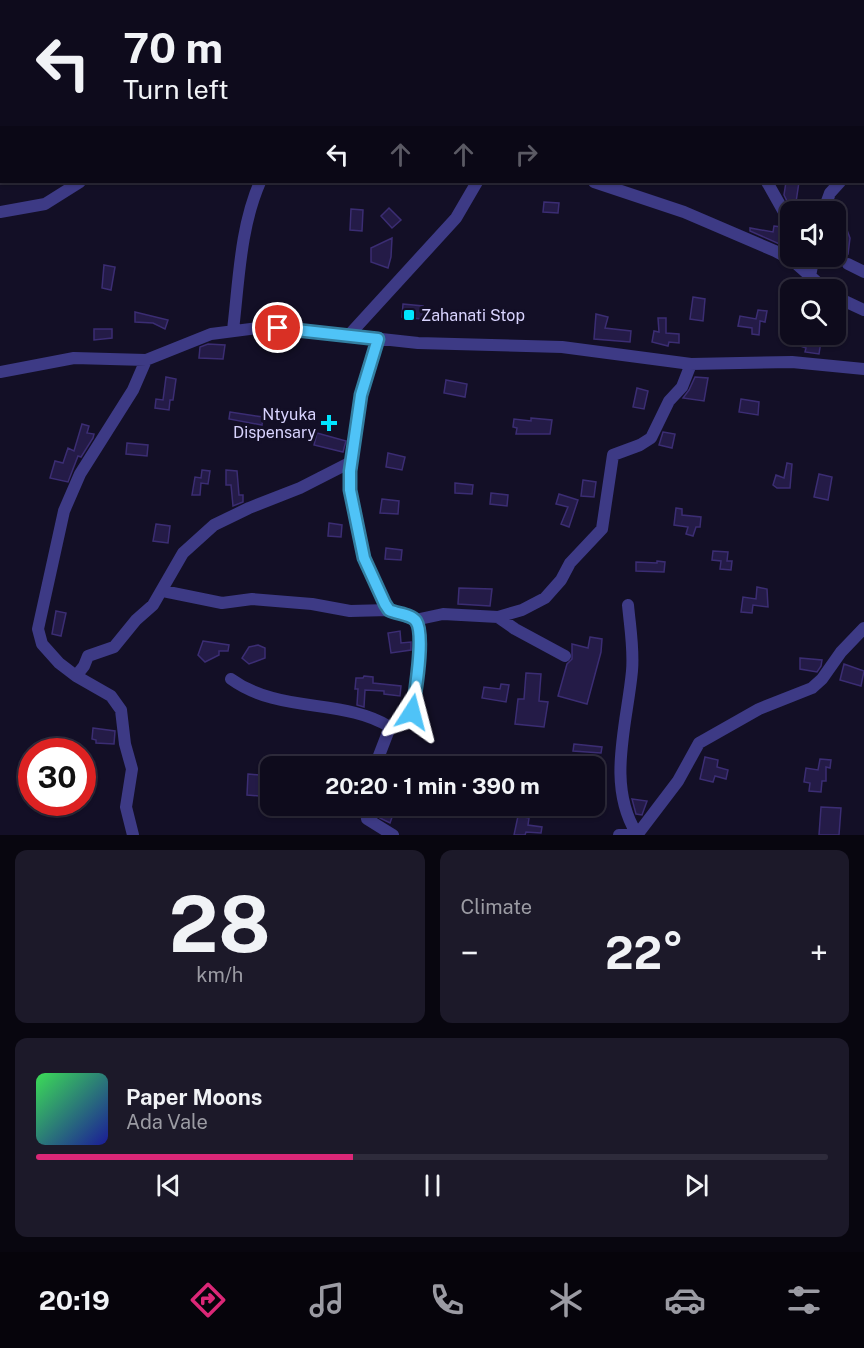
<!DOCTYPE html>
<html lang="en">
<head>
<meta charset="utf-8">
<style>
  :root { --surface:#0e0b1c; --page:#1c1929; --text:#f1f3f6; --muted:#9b9ba3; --line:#2e2b3b; --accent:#db2777 }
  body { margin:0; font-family:"Public Sans",sans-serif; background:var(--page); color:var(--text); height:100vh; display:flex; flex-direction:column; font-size:22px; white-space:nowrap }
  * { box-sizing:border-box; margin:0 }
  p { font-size:20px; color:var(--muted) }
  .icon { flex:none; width:33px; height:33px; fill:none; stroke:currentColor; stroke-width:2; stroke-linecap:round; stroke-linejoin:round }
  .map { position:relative; height:835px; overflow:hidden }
  .details { display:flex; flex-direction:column; gap:15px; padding:15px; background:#08060f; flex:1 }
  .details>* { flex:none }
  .banner { position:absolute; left:0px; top:0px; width:864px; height:183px; box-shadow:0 2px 4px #0004,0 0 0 2px var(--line); background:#0e0b1c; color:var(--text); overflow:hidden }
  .buttons { position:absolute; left:780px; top:201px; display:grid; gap:12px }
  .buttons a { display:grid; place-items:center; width:66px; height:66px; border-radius:12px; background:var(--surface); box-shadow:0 2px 4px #0004,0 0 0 2px var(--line); font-size:30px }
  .speed { position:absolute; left:18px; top:738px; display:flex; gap:12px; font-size:30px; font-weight:700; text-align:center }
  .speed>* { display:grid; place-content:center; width:78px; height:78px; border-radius:50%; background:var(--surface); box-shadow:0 2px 4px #0004,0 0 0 2px var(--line); line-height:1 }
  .speed .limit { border:9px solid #d22; background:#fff; color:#111 }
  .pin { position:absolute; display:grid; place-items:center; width:51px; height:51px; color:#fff; margin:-26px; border:3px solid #fff; border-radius:50%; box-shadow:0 2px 6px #0007 }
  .me { position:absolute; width:66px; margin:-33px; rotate:9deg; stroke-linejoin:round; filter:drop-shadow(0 0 4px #0008) }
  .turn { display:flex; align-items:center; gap:21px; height:126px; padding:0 24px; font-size:27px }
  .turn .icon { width:78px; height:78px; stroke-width:2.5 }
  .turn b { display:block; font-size:42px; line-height:51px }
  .lanes { display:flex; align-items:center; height:57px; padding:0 24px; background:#0003; justify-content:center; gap:30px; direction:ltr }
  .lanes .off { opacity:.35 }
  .big { font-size:45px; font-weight:700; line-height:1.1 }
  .details .card { flex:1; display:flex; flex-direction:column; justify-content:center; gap:9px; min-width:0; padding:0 21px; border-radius:12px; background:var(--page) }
  .details .dial { align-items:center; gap:0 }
  .dial b { font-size:78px; line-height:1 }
  .song { display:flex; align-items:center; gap:18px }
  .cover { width:72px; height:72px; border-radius:9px; background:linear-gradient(135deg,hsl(130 70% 55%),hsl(240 70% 35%)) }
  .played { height:6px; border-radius:3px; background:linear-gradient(90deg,var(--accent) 40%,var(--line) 40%) }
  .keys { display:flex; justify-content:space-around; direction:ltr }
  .heat { display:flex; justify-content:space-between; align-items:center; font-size:33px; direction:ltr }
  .details .tiles { flex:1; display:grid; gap:15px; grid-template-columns:1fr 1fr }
  .card:last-child { grid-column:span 2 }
  .trip { position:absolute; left:260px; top:756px; width:345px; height:60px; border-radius:12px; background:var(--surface); box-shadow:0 2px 4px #0004,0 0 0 2px var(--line); font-weight:700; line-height:60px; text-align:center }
  .menu { display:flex; height:96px; justify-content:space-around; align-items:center; background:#06040b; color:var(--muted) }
  .menu .icon { width:42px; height:42px }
  .menu .on { color:var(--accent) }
  .menu b { font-size:27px; color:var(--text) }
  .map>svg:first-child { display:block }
</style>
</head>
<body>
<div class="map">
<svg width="864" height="835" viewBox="0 0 864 835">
  <rect width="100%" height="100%" fill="#130f26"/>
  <path fill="#241b47" stroke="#3b2d73" stroke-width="1.5" d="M786,182H799L796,202L787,201L784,195Z
    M544,202L559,203L558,213L543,212Z
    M389,208L401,220L392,228L381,216Z
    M351,209L363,210L362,231L350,230Z
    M774,226L781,227L784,246L750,231V228L773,232Z
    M836,228L847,230L850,238L848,254L841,260L840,266L822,259V256H836Z
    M392,238L391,257L388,268L371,262V248Z
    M104,265L115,267L111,290L102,288Z
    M693,297L705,299L703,321L690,319Z
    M403,304L423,306L422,319L402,317Z
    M758,310L767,311L765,322L760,321L759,335L752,334V328L738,326L740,316L756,319Z
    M135,312L168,320L165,329L153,323L135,322Z
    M596,314L608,317L605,328L631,331L630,342L594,339Z
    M658,318H666V333L679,334V343L669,342L668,346L652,342L654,331L659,332Z
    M94,329H112V338L94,340Z
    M796,334L821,341L819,354L805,352L806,348L792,343Z
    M208,344L225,345L223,359L199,358L200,347Z
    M166,377L176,379L173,400H170L169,410L155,408L156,399L163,400Z
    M695,377L708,378L704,401L683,398L689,390Z
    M446,380L467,384L465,397L444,393Z
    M637,388L648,391L644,409L633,407Z
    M741,399L759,402L758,415L739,412Z
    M230,412L263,417L262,425L229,419Z
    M531,418L552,420L550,434H516L517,428L513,427L514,419L531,421Z
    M82,424L89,426L87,433L94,434L93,438L81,457L78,456L68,482L50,478L55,461L63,463L68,448L74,451Z
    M663,432L675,434L672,448L659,445Z
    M317,433L346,441L343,452L314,445Z
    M127,443L148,445L147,456L126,454Z
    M388,453L405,457L402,470L386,467Z
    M787,463L792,464L790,488H777L773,485L776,475L784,478Z
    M202,470L210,471L208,484L201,483L200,495H192L195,477L201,478Z
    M226,470L237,471L239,495H243V502L233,506L231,485H226Z
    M819,474L832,477L828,500L814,497Z
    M583,480L596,482L594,497L581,496Z
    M455,483L473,485L472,494L455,493Z
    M491,493L508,495L507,506L490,504Z
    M559,494L578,500L569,527L561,524L568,507L556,504Z
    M382,499L399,501L398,514L380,513Z
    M676,508L682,509V515L701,517L700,527H696L693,536L686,534L688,527L674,525Z
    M329,523L342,525L341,537L328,536Z
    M156,524L170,526L168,543L153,541Z
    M386,548L402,550L401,560L385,559Z
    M713,551L728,552L727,561H732L731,570L720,569L721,561L712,560Z
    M657,561L665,562L664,572L636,571V562L657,563Z
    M757,587L767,589L768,607L753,605L752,613L741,612L743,597L756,599Z
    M459,588L492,589L490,606L458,604Z
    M56,611L66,613L61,636L52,634Z
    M400,631L401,643L411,642V650L391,653L388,633Z
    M590,637L602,639L601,652L587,704L558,696L567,664L572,659V644L588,648Z
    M203,641L229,645L228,651H219V655L205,662L198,655Z
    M258,645L265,648V658L249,664L242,658L249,647Z
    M800,658L822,660L821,666L817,672L800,669Z
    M844,664L864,671L861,686L840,680Z
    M526,673L541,674L539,701L548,702L544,727L515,724L518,699H524Z
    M364,676L373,677V683L401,686L400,696L384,694V691L365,690L364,707L357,705L358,689H355L356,678H363Z
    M501,684L509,685L506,702L482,698L484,687L500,689Z
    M93,728L115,731L114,744L96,743V740L92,739Z
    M574,744L602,747L601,753L573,751Z
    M705,757L718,760L717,767L728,770L726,779L715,776L713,782L700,779Z
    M820,759L831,760L830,768L826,767V781H822L821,792L809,791L810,783L804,782L806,768L818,770Z
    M248,774L259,775V796L247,795Z
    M632,799L647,801L642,815L636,814Z
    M386,806H396L390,823L380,818L382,809H385Z
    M821,807L841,808L839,835H819Z
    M518,816L529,818L528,825L542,827L541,833L526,832L525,835H514Z"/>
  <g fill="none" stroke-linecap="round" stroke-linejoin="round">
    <path stroke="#3d3a85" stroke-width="12" d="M389,0L390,2
      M626,0L627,2
      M191,2L192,0
      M241,2L243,0
      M349,2V0
      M519,2L520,0
      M862,23L864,12
      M862,168H864
      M594,182L684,212L775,251L792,260L826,290
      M767,182L789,221L790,239
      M0,212L45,204L80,182
      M823,212L830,193L840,182
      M848,264L864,272
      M810,276L814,256
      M836,297L864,310
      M233,330C239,280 240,228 260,182
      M349,335L456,218L477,182
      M0,372L74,358L146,360L211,334L258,328L308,331L418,343L562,347L691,364L792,362L864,369
      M163,591L222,603L252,599L312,604L350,611L389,610
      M628,605C630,627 634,649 632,671C627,725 606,785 637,834
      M498,617L515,629L565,656
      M415,620L443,614L498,617L522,610L545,598L561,580L570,563L602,529L613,455L640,445L651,438L669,401L682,387L691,364
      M76,676L84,666L88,656L114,647L136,620L153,605L183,553L214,525L249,508L300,488L351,462
      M231,679C279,714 344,698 390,727
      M375,766L390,727L411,716C416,694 425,639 415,620L389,610L364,558L350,490V472L361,395L378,339
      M267,775L270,776
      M366,806L367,819L393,835
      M133,835L126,807L132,769L125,744L121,710L111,696L76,676L59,663L42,644L38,629L64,511L80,474L133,390L146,360
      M619,835L637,834
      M637,835L678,781L699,743L759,709L812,688L822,679L841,652L864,628"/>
  </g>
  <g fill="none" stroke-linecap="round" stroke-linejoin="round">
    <g stroke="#337fa1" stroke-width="15">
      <path id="route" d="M278,328L378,339L361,395L350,471V490L364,558L385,604L389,610C397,614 411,614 416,621C425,634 415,695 412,712"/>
    </g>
    <use href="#route" stroke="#4fc3f7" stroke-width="10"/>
  </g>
  <g fill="#00e5ff" stroke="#130f26" stroke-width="2">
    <rect x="403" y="309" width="12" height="12" rx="3"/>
    <path d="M326 414h6v6h6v6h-6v6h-6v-6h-6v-6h6z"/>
  </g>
  <g text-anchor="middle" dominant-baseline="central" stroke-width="6" stroke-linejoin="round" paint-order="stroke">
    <g font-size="16" fill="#d9d4ff" stroke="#130f26" text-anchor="start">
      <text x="421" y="315">Zahanati Stop</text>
      <text x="316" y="414" text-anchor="end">Ntyuka<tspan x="316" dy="18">Dispensary</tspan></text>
    </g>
  </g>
</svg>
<div class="buttons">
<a><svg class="icon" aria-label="sound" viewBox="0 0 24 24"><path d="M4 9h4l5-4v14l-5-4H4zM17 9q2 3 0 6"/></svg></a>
<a><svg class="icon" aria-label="search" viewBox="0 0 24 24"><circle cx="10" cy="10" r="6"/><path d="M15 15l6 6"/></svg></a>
</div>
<div class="speed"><div class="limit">30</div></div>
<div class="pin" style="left:278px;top:328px;background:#d93025"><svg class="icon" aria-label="arrive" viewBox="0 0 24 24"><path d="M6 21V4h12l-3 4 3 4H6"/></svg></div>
<svg class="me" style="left:412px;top:712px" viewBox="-20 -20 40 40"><path d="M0-17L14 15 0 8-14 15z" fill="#4fc3f7" stroke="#fff" stroke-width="4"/></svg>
<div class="trip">20:20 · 1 min · 390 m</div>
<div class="banner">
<div class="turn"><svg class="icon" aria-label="left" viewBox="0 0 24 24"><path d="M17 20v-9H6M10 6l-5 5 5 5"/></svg><div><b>70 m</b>Turn left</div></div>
<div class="lanes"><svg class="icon" aria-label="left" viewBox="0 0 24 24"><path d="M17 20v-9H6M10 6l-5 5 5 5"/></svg><svg class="icon off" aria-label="ahead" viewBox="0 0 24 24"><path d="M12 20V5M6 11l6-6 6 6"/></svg><svg class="icon off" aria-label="ahead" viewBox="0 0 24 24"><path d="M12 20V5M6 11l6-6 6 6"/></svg><svg class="icon off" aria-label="right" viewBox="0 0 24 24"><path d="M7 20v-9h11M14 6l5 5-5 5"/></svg></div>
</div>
</div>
<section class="details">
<div class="tiles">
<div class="card dial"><b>28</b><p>km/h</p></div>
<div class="card"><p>Climate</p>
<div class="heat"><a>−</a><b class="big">22°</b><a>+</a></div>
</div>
<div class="card">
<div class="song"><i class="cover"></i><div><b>Paper Moons</b><p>Ada Vale</p></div></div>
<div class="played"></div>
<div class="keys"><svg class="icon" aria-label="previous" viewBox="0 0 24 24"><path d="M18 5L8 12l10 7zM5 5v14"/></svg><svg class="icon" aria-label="pause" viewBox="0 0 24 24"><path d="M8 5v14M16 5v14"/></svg><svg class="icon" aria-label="next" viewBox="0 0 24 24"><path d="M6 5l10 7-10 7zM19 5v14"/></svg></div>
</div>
</div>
</section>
<nav class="menu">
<b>20:19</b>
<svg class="icon on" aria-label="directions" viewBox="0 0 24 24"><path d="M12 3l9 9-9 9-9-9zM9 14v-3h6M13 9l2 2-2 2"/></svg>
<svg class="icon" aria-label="music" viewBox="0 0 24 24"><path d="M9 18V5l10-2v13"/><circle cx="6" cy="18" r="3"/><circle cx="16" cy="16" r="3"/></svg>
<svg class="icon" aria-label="phone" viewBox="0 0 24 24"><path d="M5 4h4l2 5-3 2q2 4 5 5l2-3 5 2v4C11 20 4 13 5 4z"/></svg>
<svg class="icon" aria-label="climate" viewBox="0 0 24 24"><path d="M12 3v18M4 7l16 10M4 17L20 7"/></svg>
<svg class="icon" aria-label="car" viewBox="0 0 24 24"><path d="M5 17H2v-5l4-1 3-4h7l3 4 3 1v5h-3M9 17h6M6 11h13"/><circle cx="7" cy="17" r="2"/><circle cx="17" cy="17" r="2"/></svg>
<svg class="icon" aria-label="filters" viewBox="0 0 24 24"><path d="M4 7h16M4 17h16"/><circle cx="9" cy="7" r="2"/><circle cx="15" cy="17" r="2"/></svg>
</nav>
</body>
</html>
